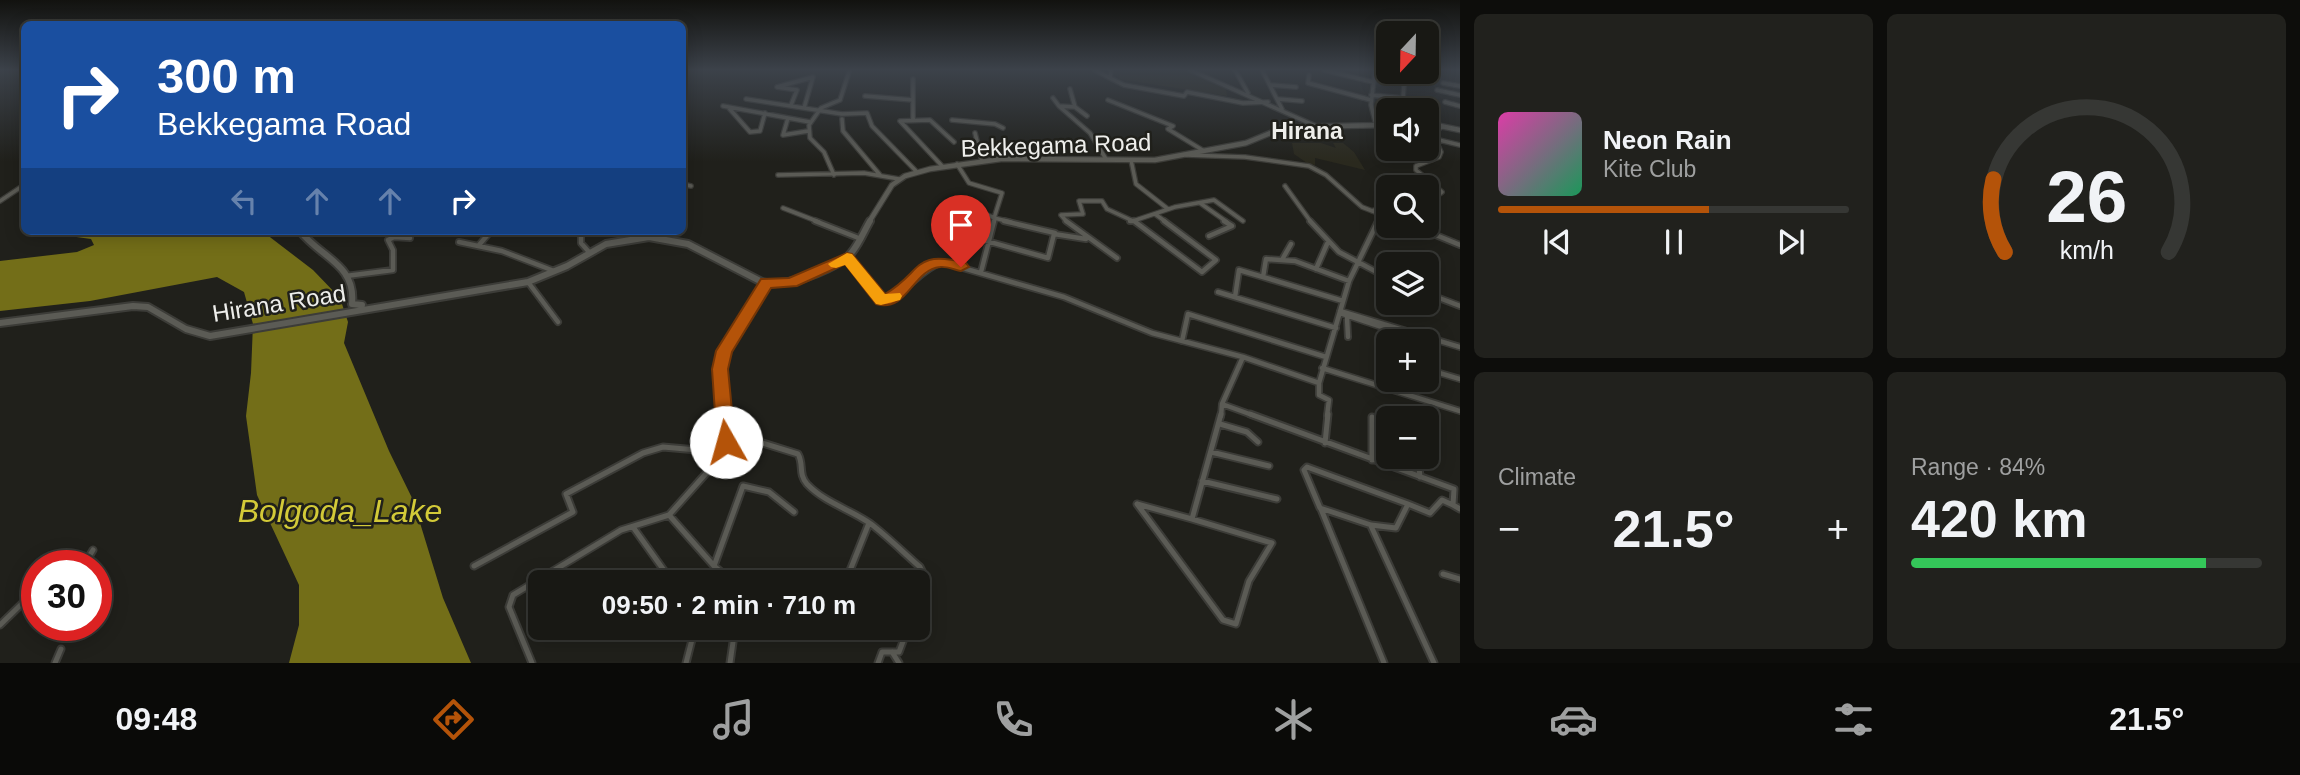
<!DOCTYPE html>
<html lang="en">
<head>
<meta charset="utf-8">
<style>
  :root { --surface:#181814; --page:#21211d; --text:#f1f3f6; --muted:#9fa0a0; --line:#363734; --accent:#b45309 }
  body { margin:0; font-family:Helvetica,sans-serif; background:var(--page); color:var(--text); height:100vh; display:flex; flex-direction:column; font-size:26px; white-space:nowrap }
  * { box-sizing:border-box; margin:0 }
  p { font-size:23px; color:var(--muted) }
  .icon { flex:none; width:38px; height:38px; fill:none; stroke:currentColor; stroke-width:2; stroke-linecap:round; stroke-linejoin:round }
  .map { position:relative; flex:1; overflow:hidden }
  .side { display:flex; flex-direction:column; gap:14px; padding:14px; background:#0d0d0b; width:840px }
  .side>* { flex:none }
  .guide { position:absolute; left:21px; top:21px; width:665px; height:214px; border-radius:10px; box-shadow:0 4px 18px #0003,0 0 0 2px var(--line); background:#1a4fa0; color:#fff; overflow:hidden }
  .needle { width:46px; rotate:202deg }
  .buttons { position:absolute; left:1376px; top:21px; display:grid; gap:14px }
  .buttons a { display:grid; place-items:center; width:63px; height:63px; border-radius:10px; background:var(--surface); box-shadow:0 4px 18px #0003,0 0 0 2px var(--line); font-size:35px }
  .speed { position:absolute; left:21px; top:550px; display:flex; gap:14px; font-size:35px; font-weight:700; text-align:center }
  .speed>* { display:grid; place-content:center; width:91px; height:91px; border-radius:50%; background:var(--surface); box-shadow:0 4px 18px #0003,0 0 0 2px var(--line); line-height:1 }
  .speed .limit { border:10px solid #d22; background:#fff; color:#111 }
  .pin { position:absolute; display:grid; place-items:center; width:60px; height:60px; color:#fff; margin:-72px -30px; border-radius:50% 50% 50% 0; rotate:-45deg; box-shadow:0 0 7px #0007 }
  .pin .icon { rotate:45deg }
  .me { position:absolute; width:77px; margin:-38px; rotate:353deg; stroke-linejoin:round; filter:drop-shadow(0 0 5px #0008) }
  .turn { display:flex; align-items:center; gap:24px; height:147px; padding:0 21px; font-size:32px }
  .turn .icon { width:91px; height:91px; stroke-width:2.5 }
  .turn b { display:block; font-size:49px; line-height:60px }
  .lanes { display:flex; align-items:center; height:66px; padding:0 21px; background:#0003; justify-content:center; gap:35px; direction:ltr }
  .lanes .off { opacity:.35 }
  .big { font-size:52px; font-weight:600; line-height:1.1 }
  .side .widget { flex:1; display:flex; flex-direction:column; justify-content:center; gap:10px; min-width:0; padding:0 24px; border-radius:10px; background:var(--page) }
  .side .dial { align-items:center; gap:0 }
  .dial svg { height:182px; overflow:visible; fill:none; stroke:var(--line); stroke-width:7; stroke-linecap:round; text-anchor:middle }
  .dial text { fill:var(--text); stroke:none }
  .song { display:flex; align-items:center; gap:21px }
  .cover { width:84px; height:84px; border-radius:10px; background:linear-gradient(135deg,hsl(320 70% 55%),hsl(150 70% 35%)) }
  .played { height:7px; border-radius:4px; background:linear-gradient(90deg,var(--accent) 60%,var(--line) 60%) }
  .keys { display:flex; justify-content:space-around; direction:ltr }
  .heat { display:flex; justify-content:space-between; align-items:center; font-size:38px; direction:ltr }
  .charge { height:10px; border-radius:5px; background:linear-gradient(90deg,#34c759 84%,var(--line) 0) }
  .side .tiles { flex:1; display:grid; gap:14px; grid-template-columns:repeat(2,1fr) }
  .trip { position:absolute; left:528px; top:570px; width:402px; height:70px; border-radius:10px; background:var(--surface); box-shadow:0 4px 18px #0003,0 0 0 2px var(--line); font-weight:600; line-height:70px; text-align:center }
  .tab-bar { display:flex; height:112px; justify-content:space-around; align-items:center; background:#0a0a08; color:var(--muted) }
  .tab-bar .icon { width:49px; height:49px }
  .tab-bar .active { color:var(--accent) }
  .tab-bar b { font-size:32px; color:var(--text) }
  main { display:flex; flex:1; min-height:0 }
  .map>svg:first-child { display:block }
</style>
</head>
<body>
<main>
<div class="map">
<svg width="1460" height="663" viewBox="0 0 1460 663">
  <rect width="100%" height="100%" fill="#20201b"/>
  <path fill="#2a291e" d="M1121,70H1188L1230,87L1226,90L1227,96L1119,79Z
    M1292,143H1321L1336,148L1333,143H1343L1354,152L1365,170L1315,158V165L1307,163L1294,154Z"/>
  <path fill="#736e18" d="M33,231H143L142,236L165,231H262L313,270L340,298L348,322L344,343L389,451L413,500L443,598L471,663H289L299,625V585L257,495L246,416L251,373L253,324L244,292L217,277L90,301L0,311V261L77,252L94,245L91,239Z"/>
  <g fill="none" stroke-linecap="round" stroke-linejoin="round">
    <g stroke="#3c3c38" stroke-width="6">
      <path id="minor-far2" d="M1095,70L1110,78L1111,70
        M1190,70L1318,127
        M1235,70L1248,93
        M1262,70L1282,109
        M1324,70L1373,82
        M1375,70L1371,105L1376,125
        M1309,75L1308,83L1371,100
        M1110,78L1124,85L1184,96L1187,92L1243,103L1268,102
        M913,79V120
        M1443,83L1460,86
        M1271,85L1296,87
        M1070,89L1075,107L1087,116
        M1437,90L1460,95
        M1371,95L1403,98L1405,72
        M865,96L913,100
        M1053,98L1059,106L1075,107
        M746,99L842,114L867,113L872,126L917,172
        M1278,99L1302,101
        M1108,100L1173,126L1168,129L1204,151
        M1445,102L1460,106
        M791,105L797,90L777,87L813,77L804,108
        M723,106L810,122
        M1059,106L1090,133L1106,159
        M728,107L750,132L760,131L765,113
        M1409,108L1411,110
        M788,118L783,135L808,131
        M842,119L843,131L880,175
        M952,120L995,124L1003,128
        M975,133L982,161
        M1435,139L1460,145
        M1186,155L1245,157L1309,166L1326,175L1362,207L1388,217
        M1131,160L1136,184L1168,209
        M957,164L969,183L1002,193L994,218L1011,222
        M943,167L900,121L930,120L954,142
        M778,175L864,173L899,179
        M834,175L824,152L810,138L809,125L821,108L840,100L849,72
        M682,184L691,186
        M1285,186L1311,222
        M1426,194L1438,195L1442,192L1416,170V166L1439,157L1441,152L1432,133L1442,127
        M0,201L24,185
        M1200,203L1227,222
        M963,206L995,218L994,222
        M783,208L819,222
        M1372,211L1388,205
        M1155,214L1166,222
        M1067,222L1061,215L1083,214L1079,201H1102L1107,209L1133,221L1175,207L1214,200L1243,221
        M1377,222L1381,214"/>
    </g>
    <g stroke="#3c3c38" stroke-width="8">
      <path id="minor-far1" d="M815,221L861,239
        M1004,221L1055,233
        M1066,221L1117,258
        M1130,221H1134
        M1134,221L1202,272L1216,260L1164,221
        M1310,221L1339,252L1388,278
        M1414,226L1460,245
        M943,229L1048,258L1054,234L1086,239
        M581,231V243L589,252
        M636,236L637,231
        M1209,236L1232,226L1224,221
        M459,242L502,251L554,271
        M479,245L491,231
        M847,257L881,300C905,296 919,270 942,262L1064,297L1152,333L1243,357
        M1283,258L1291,244
        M1316,269L1327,244
        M981,272L994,221
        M346,276L393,270V250L388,240L394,237L410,238
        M528,282L558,322
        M1218,292L1336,328
        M1426,293L1460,306
        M1235,297L1239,270L1263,277
        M1343,301L1263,277L1266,259L1295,261L1349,281
        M1340,311L1460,347
        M1343,314L1385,328
        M1347,317L1348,337
        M1182,341L1188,314L1326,357
        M1322,368L1460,411
        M1426,369L1460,379
        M1319,383V395L1329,400L1327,416
        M1222,404L1255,416
        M724,416L720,369L724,351L766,283
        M1221,416L1222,404L1243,357L1319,383L1349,281L1378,221"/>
    </g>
    <g stroke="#3c3c38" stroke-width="9">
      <path id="minor" d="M1250,414L1454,489L1453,505L1460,509
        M1372,417V460
        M1220,424L1247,432L1258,442
        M724,431L798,454C804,464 798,474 807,484C825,503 850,509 871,524C888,537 904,553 920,567L925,577L919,596
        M1325,443L1328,414
        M1211,452L1269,466
        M1418,457L1420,477
        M1307,467L1408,504L1396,528L1371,525L1320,508L1304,470Z
        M1202,481L1277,499
        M1137,504L1192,519L1221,414
        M1137,504L1223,620L1236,624L1249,581L1272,543L1192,519
        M1408,504L1430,513L1442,500L1453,505
        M1321,509L1384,663
        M669,515L714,566L743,486L769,492L794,512
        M1371,526L1434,663
        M633,527L673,583
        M84,565L93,550
        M474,566L573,512L566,494L643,453L663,447L720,452
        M714,566L734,583
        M1443,574L1460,579
        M845,583L869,523
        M0,625L37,589
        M892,652L899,663
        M55,663L61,649
        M532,663L509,607L513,595L621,530L669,515L710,469L726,442L724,414
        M686,663L695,628
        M730,663L735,628
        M878,663L882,652H899L908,628"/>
    </g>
    <g stroke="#3c3c38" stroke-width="7">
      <path id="tertiary-far1" d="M1426,123L1460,130
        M869,222L892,185L905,176L930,169L1001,159L1155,160L1246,143L1285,127L1388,125"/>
    </g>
    <g stroke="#3c3c38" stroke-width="10">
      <path id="tertiary" d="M300,231C321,258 356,264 352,304L362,305
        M0,323L133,306L148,307L186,329L210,336L528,282L567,266L606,244L649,237L688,244L762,282C786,288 826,272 846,258C856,251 864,231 870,221"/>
    </g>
    <use href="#minor-far2" stroke="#5b5b55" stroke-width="3.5"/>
    <use href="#minor-far1" stroke="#5b5b55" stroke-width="4.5"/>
    <use href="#minor" stroke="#5b5b55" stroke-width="5"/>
    <use href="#tertiary-far1" stroke="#5b5b55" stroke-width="4.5"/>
    <use href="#tertiary" stroke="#5b5b55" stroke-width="6"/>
  </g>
  <linearGradient id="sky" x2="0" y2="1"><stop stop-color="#12120f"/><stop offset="0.43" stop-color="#3c424a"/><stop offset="1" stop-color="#3c424a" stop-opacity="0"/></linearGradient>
  <rect width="1460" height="162" fill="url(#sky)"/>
  <path fill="#b45309" stroke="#753606" stroke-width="2" d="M847,253L852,254L885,294C923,272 912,249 966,263L969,267L961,271C955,270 946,266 940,267C912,270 908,313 876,304L845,264L797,286L771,288L732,352L728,369L735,442L732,447L726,449L719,447L717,442L712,369L716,351L761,279L789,278Z"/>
  <path fill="#f59e0b" d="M847,253L852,254L885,294L900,293L902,296L900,300L881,305L876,304L845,265L836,268L831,267L828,264Z"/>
  <g text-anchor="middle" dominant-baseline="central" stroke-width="5" stroke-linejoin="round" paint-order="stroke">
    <g font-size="23" font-weight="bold" fill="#eeeeeb" stroke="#20201b">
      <text x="1307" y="131">Hirana</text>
    </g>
    <g font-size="24" fill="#eeeeeb" stroke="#20201b">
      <text transform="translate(1056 145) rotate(-2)">Bekkegama Road</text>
      <text transform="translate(279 303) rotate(-9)">Hirana Road</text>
    </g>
    <g font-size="32" font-style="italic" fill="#d3ca38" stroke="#20201b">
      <text x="340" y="511">Bolgoda_Lake</text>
    </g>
  </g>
</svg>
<div class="buttons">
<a><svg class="needle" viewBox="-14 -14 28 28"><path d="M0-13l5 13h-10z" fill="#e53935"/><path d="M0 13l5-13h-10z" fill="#9fa0a0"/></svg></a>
<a><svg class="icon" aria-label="sound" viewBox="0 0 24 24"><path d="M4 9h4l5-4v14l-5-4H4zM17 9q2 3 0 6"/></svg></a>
<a><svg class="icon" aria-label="search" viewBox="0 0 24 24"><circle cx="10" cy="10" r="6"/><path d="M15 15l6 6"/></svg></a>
<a><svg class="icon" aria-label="layers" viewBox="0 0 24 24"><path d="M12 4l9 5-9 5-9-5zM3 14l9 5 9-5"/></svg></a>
<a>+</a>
<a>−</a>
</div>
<div class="speed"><div class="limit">30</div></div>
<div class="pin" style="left:961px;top:267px;background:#d93025"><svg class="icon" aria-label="arrive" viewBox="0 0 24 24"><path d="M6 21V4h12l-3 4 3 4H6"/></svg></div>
<svg class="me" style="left:726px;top:442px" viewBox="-20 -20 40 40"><circle r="19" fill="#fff"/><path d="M0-13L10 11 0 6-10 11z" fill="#b45309"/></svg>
<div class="trip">09:50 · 2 min · 710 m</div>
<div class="guide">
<div class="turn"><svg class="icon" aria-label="right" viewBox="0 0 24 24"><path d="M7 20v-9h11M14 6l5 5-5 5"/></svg><div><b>300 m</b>Bekkegama Road</div></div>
<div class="lanes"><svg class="icon off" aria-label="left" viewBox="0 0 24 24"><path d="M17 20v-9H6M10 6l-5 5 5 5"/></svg><svg class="icon off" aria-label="ahead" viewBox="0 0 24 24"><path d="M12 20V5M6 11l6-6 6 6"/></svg><svg class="icon off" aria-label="ahead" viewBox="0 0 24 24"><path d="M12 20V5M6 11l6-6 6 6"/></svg><svg class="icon" aria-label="right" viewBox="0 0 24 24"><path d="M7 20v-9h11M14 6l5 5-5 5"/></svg></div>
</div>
</div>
<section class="side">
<div class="tiles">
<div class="widget">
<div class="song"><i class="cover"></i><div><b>Neon Rain</b><p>Kite Club</p></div></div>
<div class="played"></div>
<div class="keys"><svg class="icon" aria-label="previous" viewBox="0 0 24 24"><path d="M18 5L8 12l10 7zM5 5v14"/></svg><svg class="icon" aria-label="pause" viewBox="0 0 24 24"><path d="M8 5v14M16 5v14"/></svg><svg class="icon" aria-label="next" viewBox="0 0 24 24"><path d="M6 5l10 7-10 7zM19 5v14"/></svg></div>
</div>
<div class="widget dial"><svg viewBox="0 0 100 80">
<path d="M14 69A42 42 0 1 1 86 69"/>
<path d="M14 69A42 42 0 0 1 9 37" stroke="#b45309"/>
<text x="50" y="56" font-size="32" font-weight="700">26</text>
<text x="50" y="72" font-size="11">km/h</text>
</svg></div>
<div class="widget"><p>Climate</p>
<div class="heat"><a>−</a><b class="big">21.5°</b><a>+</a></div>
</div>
<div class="widget"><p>Range · 84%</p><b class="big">420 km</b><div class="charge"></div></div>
</div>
</section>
</main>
<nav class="tab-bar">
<b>09:48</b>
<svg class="icon active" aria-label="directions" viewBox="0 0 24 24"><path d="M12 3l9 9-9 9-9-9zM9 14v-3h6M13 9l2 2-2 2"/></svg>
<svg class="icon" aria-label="music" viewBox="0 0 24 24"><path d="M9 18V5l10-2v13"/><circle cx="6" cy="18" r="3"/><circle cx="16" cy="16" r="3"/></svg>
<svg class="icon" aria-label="phone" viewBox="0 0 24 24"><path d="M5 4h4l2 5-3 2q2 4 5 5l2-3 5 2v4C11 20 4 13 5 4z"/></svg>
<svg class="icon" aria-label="climate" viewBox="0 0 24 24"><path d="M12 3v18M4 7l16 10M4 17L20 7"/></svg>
<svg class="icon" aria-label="car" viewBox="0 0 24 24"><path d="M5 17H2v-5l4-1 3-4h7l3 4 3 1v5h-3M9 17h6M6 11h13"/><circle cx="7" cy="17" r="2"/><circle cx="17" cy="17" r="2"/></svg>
<svg class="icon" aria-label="filters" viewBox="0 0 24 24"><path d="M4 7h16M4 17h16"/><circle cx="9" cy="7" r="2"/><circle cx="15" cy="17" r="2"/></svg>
<b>21.5°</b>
</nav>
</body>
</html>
